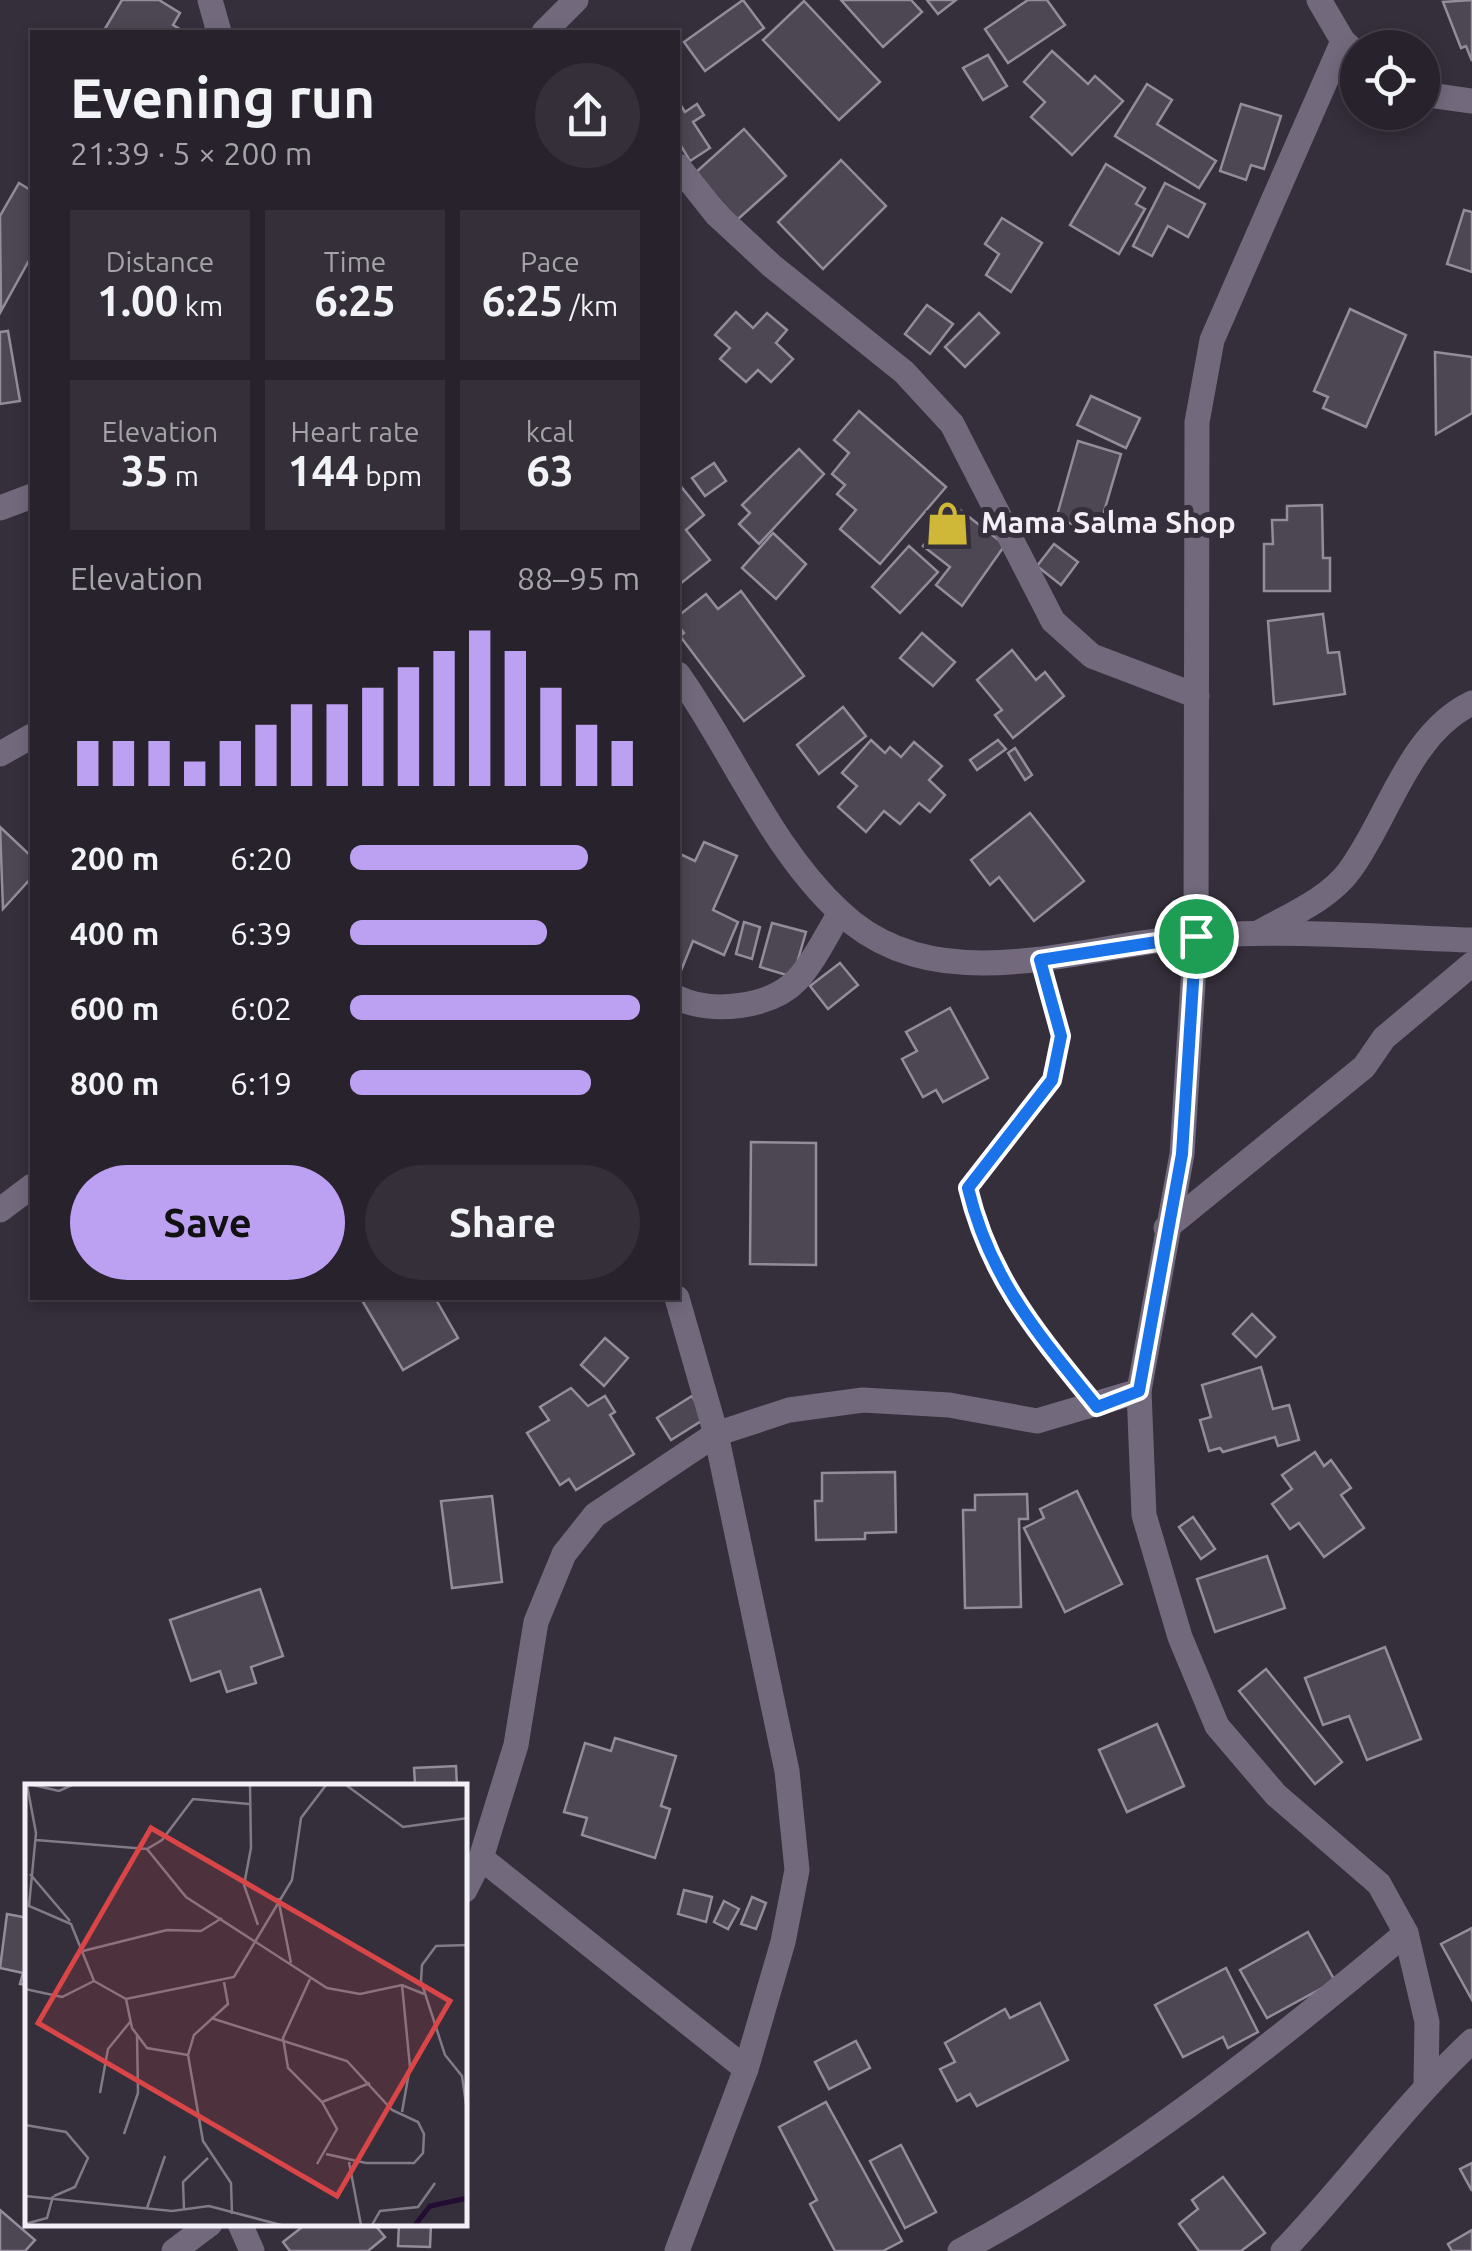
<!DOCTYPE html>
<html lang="en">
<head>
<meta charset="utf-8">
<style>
  body { margin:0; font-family:Ubuntu,sans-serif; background:#342f38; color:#f1f3f6; height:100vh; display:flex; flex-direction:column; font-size:38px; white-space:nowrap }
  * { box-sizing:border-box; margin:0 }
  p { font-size:32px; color:#a5a4a9 }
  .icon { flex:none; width:55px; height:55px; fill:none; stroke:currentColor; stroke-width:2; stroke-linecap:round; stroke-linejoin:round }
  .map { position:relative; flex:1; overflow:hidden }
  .drawer { position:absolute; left:30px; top:30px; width:650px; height:1270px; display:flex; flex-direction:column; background:#28222c; border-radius:0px; box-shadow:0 5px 15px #0003,0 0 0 2px #443f48 }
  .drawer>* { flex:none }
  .tools { position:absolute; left:1340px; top:30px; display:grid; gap:20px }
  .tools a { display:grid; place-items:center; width:100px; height:100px; border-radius:50%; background:#28222c; box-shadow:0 5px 15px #0003,0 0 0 2px #443f48; font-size:50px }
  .pin { position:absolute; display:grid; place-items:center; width:85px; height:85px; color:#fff; margin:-42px; border:5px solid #fff; border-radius:50%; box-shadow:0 2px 10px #0007 }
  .round { display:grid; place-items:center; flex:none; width:105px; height:105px; border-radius:52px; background:#342f38 }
  .overview { display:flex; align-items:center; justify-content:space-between; height:170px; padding:0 40px }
  h1 { font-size:55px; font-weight:700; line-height:75px }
  .figures { display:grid; grid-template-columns:repeat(3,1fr); gap:15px; height:170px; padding:10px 40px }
  .figures div { display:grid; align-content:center; border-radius:0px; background:#342f38; text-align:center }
  .figures b { font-size:42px; font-weight:700 }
  .figures small { font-size:28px; font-weight:400 }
  .figures p { font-size:28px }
  .chart { height:280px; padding:20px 40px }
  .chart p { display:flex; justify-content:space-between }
  .chart svg { width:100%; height:180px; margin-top:10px; stroke:#bca0f2; stroke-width:6 }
  .primary-button { display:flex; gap:20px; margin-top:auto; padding:20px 40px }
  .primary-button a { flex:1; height:115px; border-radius:60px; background:#bca0f2; color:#111; font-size:40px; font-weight:700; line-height:115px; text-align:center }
  .primary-button a+a { background:#342f38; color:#f1f3f6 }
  ul { padding:0 40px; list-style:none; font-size:32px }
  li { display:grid; grid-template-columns:160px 120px 1fr; align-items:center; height:75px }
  li i { height:25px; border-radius:12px; background:#bca0f2 }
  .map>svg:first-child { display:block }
  .building { fill:#4d4653; stroke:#948c9b; stroke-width:2.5 }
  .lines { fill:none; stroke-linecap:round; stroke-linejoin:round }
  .path { stroke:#7e7984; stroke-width:6; stroke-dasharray:5 8; stroke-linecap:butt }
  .minor { stroke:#73697d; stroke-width:25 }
  .route-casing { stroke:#fff; stroke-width:20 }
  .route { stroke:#1a73e8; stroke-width:12 }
  .labels { text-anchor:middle; stroke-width:10; stroke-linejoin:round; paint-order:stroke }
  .poi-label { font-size:30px; font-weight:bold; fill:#f3eff7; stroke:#352e3b; text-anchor:start }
  .inset-river { fill:none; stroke:#240d34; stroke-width:5 }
  .inset-road { fill:none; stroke:#817b86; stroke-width:2.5 }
  .view { fill:#da4647; fill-opacity:0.15; stroke:#da4647; stroke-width:5 }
  .inset-edge { fill:none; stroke:#f3eff7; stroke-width:5 }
</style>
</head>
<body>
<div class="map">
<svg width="1472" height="2251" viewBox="0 0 1472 2251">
  <rect width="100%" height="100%" fill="#352e3b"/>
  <g class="building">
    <polygon points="122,0 159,0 180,13 173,25 185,32 103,32"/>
    <polygon points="743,0 764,28 705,71 684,42"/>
    <polygon points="841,0 911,0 922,12 883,47"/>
    <polygon points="927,0 956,0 938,14"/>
    <polygon points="1028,0 1047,0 1065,25 1008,63 985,29"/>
    <polygon points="1472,0 1472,61 1466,46 1461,48 1443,2"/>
    <polygon points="804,1 880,82 839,120 763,40"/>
    <polygon points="1052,51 1088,84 1095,76 1123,101 1072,155 1031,117 1045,102 1024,82"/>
    <polygon points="988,55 1007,86 983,100 963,68"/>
    <polygon points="1147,84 1172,100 1157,124 1216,161 1199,188 1115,136"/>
    <polygon points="678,101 685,112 697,104 704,115 693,122 710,148 690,161 678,141"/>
    <polygon points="1241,104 1281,116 1264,169 1251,165 1246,180 1220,171"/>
    <polygon points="744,129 786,176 737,220 695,173"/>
    <polygon points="841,160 886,206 823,269 778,222"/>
    <polygon points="1106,164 1145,188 1136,204 1145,209 1119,254 1070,225"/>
    <polygon points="19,183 32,191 32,255 1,311 0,216"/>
    <polygon points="1165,183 1205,204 1188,237 1168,226 1152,256 1133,246"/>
    <polygon points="1464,210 1472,212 1472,272 1447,264"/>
    <polygon points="1002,218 1042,243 1011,292 986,275 999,254 985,244"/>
    <polygon points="927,305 953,324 930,354 905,334"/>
    <polygon points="1350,309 1406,335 1366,427 1323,408 1328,397 1314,391"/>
    <polygon points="736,312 753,328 767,313 787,330 776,343 793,359 771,382 758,370 746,382 720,359 730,348 715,335"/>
    <polygon points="979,313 999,333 965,367 945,347"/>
    <polygon points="8,331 20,401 0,404 0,332"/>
    <polygon points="1435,352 1472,357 1472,413 1436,434"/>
    <polygon points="1091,396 1140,418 1126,448 1077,425"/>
    <polygon points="859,411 946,487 880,564 840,529 856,510 837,494 845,485 832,474 849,453 834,440"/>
    <polygon points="1078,441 1121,454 1098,532 1056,519"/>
    <polygon points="799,449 824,474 759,544 739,524 750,513 742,505"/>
    <polygon points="714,463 726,481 705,496 692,478"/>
    <polygon points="679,484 704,515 686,530 710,560 680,584"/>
    <polygon points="1322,505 1323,558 1330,558 1330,591 1264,591 1264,544 1273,544 1272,520 1287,520 1287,506"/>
    <polygon points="955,506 1005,545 962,606 936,585 950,567 923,546"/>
    <polygon points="773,533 806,564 776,599 742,568"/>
    <polygon points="1054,544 1078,562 1061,585 1037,566"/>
    <polygon points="909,546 938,572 900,613 872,587"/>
    <polygon points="741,591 804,676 744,721 680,636 684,633 678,625 678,616 706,594 718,609"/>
    <polygon points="1323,614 1328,653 1339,652 1345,694 1274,704 1268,621"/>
    <polygon points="922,633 955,662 933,686 900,658"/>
    <polygon points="1012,650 1036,680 1045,672 1064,696 1013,738 995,715 1002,710 977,680"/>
    <polygon points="843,707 866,736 819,774 797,745"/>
    <polygon points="871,740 885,753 890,747 901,757 914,742 942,766 929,780 945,795 930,812 919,803 900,824 884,811 866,832 838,807 857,786 842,773"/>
    <polygon points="998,740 1006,749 977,770 970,760"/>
    <polygon points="1015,748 1032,775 1025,780 1008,753"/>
    <polygon points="1030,813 1084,881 1034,921 999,877 990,885 971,860"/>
    <polygon points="0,827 32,857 32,877 3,909"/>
    <polygon points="704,842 737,856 713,910 738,922 724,955 693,941 678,978 678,853 695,861"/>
    <polygon points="744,922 760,927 752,959 736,954"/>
    <polygon points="772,923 806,932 793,977 760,967"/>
    <polygon points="840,963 858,985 828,1009 810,986"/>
    <polygon points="950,1008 988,1078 943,1102 936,1090 923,1097 902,1059 917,1051 906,1032"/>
    <polygon points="751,1142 816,1143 816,1265 750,1264"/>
    <polygon points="371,1298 435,1298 458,1338 403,1370 363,1302"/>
    <polygon points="1252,1314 1275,1337 1256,1357 1233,1334"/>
    <polygon points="605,1338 628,1358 604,1386 581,1365"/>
    <polygon points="1261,1367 1273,1409 1289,1405 1299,1440 1278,1446 1275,1437 1223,1452 1220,1448 1209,1451 1200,1420 1211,1417 1202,1385"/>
    <polygon points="571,1388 588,1406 605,1396 615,1412 610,1415 634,1454 576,1490 569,1479 560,1485 527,1433 549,1420 540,1407"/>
    <polygon points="692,1396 706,1418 671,1440 657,1418"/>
    <polygon points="1315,1452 1324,1466 1331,1460 1351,1488 1341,1495 1364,1528 1324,1557 1299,1523 1290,1529 1272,1504 1292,1489 1282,1475"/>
    <polygon points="895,1472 896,1532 865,1533 865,1539 816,1540 815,1501 822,1501 822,1473"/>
    <polygon points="1077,1491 1122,1584 1065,1612 1024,1528 1044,1518 1040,1509"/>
    <polygon points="1027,1494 1028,1519 1019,1519 1021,1607 965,1608 963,1510 975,1510 975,1495"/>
    <polygon points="492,1496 502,1582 452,1588 441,1501"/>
    <polygon points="1193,1517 1215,1549 1201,1559 1179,1527"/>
    <polygon points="1267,1556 1285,1608 1215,1632 1197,1579"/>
    <polygon points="260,1589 283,1656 251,1667 256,1683 227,1692 220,1671 191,1681 170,1620"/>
    <polygon points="1385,1647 1421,1739 1367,1760 1349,1716 1323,1725 1305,1678"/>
    <polygon points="1266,1669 1342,1762 1315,1784 1239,1691"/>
    <polygon points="1157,1724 1184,1786 1127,1812 1099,1750"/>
    <polygon points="615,1738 676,1756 661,1806 670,1809 655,1858 582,1835 587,1818 564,1812 585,1743 611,1751"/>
    <polygon points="456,1766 457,1786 376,1786 415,1783 414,1768"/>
    <polygon points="684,1890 712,1897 706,1922 678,1914"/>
    <polygon points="752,1897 766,1903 756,1929 741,1924"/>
    <polygon points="724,1901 739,1909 728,1929 714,1922"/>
    <polygon points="7,1914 28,1918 28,1985 20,1984 23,1973 0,1968"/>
    <polygon points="1472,1928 1472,2000 1441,1944"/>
    <polygon points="1308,1932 1335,1981 1267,2018 1240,1970"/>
    <polygon points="1226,1968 1258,2032 1228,2048 1223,2037 1183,2057 1155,2005"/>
    <polygon points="1040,2003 1068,2060 977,2106 970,2094 957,2101 940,2069 955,2062 945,2043 1005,2009 1010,2018"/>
    <polygon points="856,2041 870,2068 829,2089 815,2062"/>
    <polygon points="826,2102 902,2241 883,2251 835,2251 810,2204 817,2200 779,2127"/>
    <polygon points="901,2145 936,2212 905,2228 870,2161"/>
    <polygon points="1472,2163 1472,2191 1460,2169"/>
    <polygon points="1223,2177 1265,2233 1241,2251 1199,2251 1179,2224 1198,2209 1192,2200"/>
    <polygon points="0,2210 35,2240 25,2251 0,2251"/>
    <polygon points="306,2224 374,2224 385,2237 368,2251 290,2251 283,2242"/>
    <polygon points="399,2224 431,2224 430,2247 398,2246"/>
    <polygon points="1472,2230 1472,2251 1452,2251 1448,2244"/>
  </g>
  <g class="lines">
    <path class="path" d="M1047,986l14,50 -9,44 -84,108c19,80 57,129 108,192"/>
    <g class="minor">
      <polyline points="210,0 219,32"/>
      <polyline points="1319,0 1343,41 1358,55"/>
      <polyline points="544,32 576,0"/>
      <polyline points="1343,41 1212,340 1197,422 1196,936 1182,1154 1139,1391 1144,1515 1180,1637 1217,1726 1276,1795 1379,1884 1406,1933 1427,2022 1426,2084"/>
      <polyline points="1422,94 1472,101"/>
      <polyline points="678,166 716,214 772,266 904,372 952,424 1053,621 1092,656 1197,696"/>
      <polyline points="0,508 32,496"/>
      <path d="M678,674c54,76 92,173 162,238 97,93 243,32 358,24 91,-7 183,1 274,4"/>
      <polyline points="0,754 32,736"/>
      <path d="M1260,932c30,-17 69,-33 90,-62 39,-53 58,-136 122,-167"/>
      <path d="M678,998c33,16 92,10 119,-18 17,-18 30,-46 43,-67"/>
      <polyline points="0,1210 32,1186"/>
      <polyline points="1166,1228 1364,1067 1384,1038 1472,964"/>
      <polyline points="677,1298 716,1434 787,1771 797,1870 783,1942 746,2069 677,2251"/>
      <polyline points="481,1858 746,2069"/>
      <polyline points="465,1890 481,1858 516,1745 536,1622 564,1554 595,1515 716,1434 789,1410 863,1400 949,1405 1037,1421 1139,1391"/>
      <polyline points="240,2224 252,2251"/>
      <polyline points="174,2251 210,2224"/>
      <path d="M960,2251c160,-85 308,-202 446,-318"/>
      <path d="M1283,2251c65,-68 120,-145 189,-210"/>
    </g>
  </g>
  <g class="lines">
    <defs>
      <path id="route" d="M1196,936l-14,218 -43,237 -42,16c-58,-72 -107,-127 -129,-219l84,-108 9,-44 -21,-76z"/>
    </defs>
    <use href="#route" class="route-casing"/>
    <use href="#route" class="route"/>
  </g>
  <defs>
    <symbol id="shop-bare" viewBox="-9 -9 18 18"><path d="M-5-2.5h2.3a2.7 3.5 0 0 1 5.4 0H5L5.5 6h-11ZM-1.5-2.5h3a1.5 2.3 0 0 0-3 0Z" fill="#cfb837" stroke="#352e3b" stroke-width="2.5" paint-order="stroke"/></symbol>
  </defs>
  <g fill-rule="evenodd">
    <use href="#shop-bare" x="916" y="492" width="63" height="63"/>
  </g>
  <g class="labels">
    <g class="poi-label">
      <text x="981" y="533">Mama Salma Shop</text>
    </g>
  </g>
  <g transform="translate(25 1784)">
    <rect width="442" height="442" fill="#352e3b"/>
    <path class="inset-river" d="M390,441l15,-19 38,-8"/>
    <path class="inset-road" d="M2,1l9,48 -7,73 42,18 23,57 32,18 108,-22 58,-97 9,-62 25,-33M8,1l26,6 13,-6M225,1l1,63 -7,37 14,40M321,1l57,42 65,-9M11,56l111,9 15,-9 31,-41 56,5M122,65l39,48 141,91 33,6 42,-9 22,9M5,90l40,47M253,114l13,65M443,161l-32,1 -14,19 -1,16 24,74 17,21 6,42M58,167l84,-21 34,1 21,-13M285,195l-27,59 5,30 34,34 15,27 -20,35M199,198l4,22 -34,31 -6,20 15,86 28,42 1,31M377,201l8,82 -8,45M0,205l37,8 32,-16M101,215l6,29 15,20 41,7M186,234l136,43 45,49 26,12 6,12 -1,19 -9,10h-48l-40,-9M75,309l8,-44 22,-27M297,318l48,-19M0,341l41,7 22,26 -13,29 -21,9M99,350l14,-41 -1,-59M324,378l12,63M0,412l147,15 37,-5 72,19M122,424l18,-52M159,426l-1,-28 25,-24M0,440l22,-6 6,-22M347,441l8,-14 38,-4 17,-24"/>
    <path class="view" d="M126,44l299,173 -113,195 -299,-173z"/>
    <rect width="442" height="442" class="inset-edge"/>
  </g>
</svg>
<div class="tools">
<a><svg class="icon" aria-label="locate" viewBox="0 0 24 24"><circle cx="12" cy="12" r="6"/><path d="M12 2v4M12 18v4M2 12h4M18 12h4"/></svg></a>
</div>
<div class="pin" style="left:1196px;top:936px;background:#1e9e55"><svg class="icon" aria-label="arrive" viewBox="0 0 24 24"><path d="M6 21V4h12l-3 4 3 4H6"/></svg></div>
<section class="drawer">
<div class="overview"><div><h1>Evening run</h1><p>21:39 · 5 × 200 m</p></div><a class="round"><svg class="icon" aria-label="share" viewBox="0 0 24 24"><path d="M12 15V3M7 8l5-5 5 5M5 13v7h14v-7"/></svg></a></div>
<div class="figures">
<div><p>Distance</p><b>1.00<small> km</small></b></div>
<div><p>Time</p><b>6:25</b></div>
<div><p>Pace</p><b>6:25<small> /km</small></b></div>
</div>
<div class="figures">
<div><p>Elevation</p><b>35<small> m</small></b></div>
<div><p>Heart rate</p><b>144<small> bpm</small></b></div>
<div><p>kcal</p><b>63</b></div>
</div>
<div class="chart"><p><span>Elevation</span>88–95 m</p>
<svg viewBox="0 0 160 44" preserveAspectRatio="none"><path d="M5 44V33M15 44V33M25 44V33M35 44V38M45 44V33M55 44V29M65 44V24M75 44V24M85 44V20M95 44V15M105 44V11M115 44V6M125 44V11M135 44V20M145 44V29M155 44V33"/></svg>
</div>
<ul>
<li><b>200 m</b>6:20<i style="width:82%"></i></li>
<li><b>400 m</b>6:39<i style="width:68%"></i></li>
<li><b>600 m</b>6:02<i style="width:100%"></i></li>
<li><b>800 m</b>6:19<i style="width:83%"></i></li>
</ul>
<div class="primary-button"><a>Save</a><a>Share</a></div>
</section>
</div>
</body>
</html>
